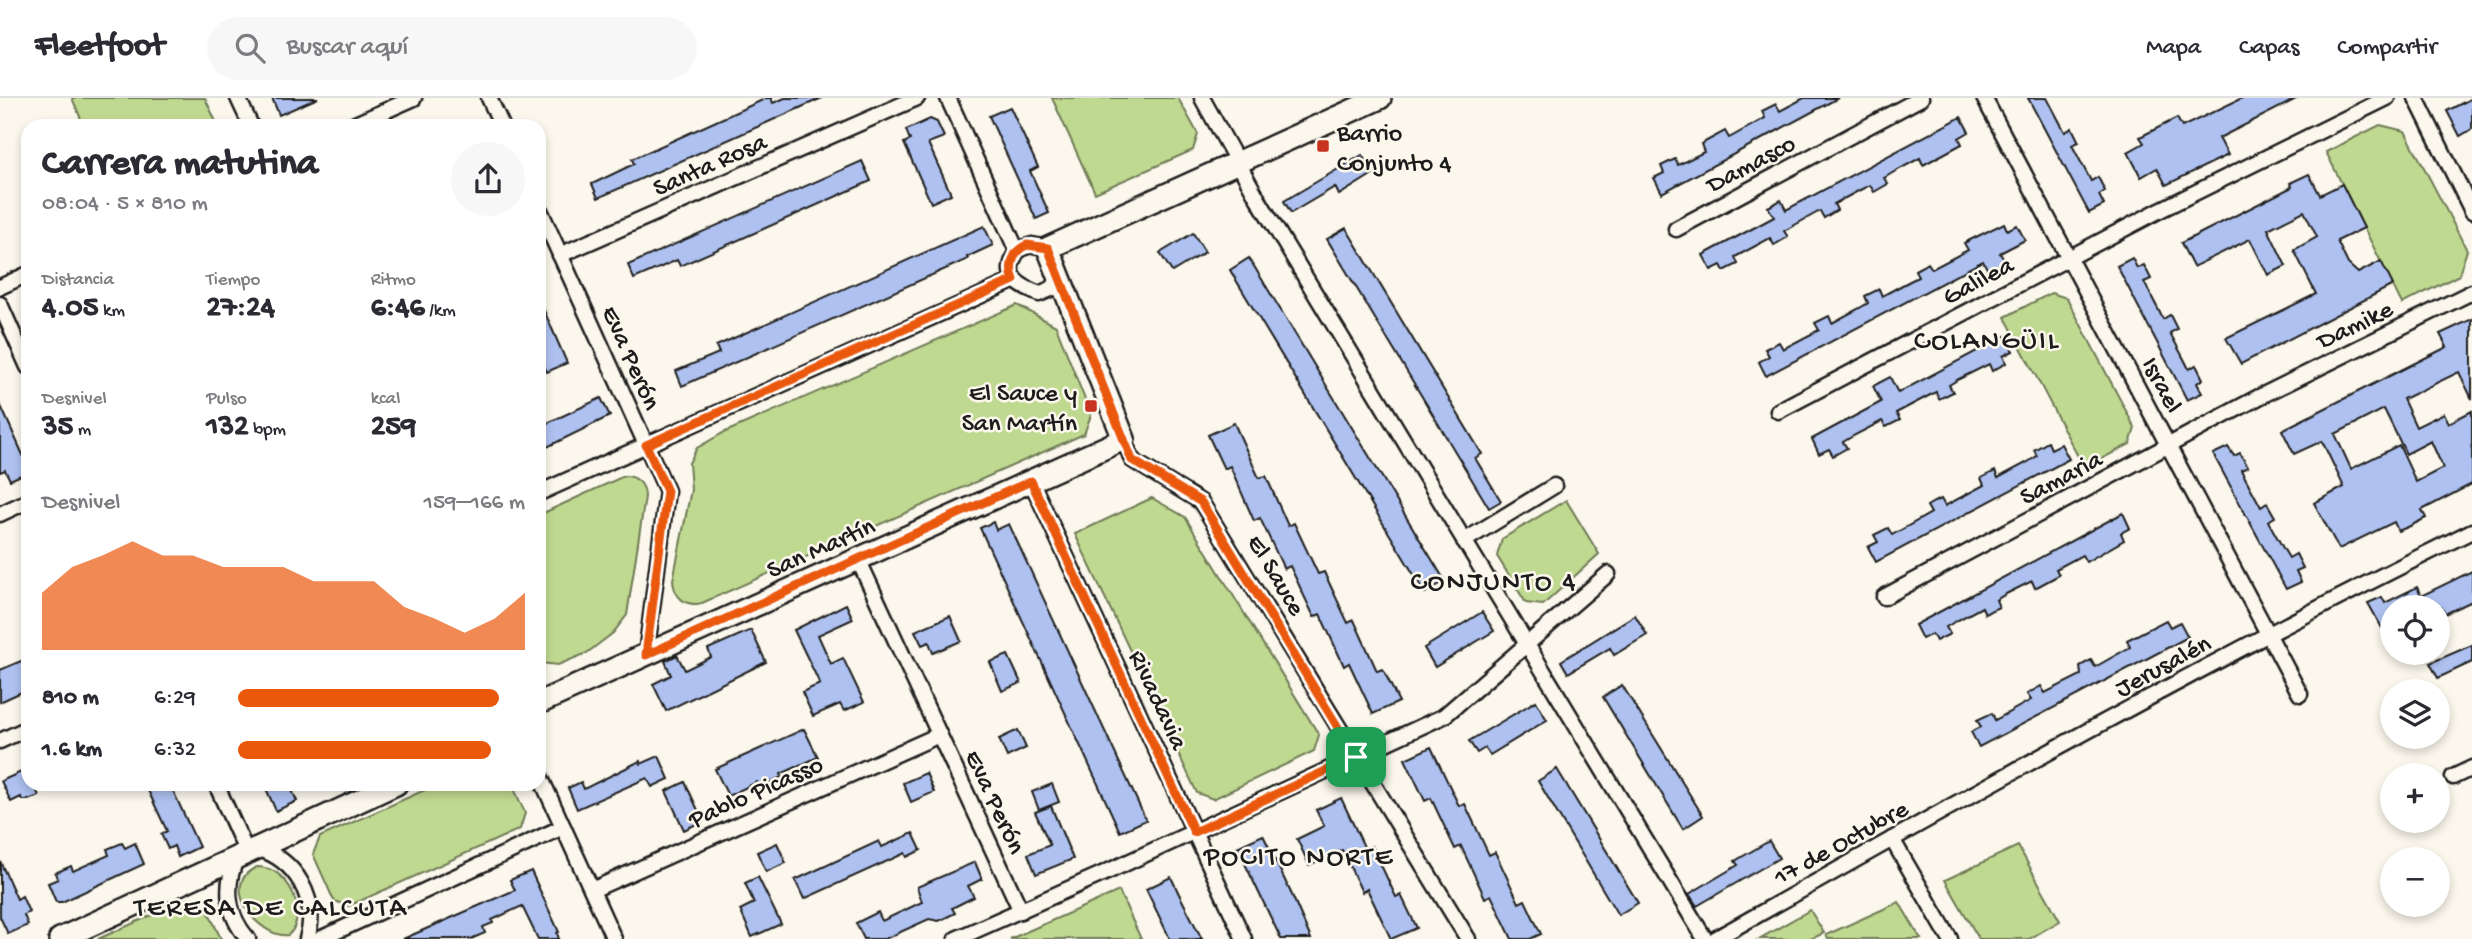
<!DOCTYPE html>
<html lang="es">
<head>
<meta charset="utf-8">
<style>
  body { margin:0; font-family:"Gochi Hand",sans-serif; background:#f7f7f7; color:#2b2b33; height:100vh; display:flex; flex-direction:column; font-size:26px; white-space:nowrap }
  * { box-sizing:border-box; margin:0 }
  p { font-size:23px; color:#7c7c81 }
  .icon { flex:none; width:38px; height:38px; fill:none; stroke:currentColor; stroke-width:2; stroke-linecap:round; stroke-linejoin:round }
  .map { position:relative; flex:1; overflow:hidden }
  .side { position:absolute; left:21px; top:21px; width:525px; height:672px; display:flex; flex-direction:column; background:#fff; border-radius:21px; box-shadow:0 4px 10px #0003 }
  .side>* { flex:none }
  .tools { position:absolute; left:2380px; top:497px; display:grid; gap:14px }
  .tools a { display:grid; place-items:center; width:70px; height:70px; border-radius:50%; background:#fff; box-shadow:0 4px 10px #0003; font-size:35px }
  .pin { position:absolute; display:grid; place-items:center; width:60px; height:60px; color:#fff; margin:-30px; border-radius:14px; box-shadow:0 4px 10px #0006 }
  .round { display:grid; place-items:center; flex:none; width:74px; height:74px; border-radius:37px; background:#f7f7f7 }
  .head { display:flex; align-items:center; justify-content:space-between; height:119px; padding:0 21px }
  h1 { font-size:38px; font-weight:800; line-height:52px }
  .metrics { display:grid; grid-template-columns:repeat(3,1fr); gap:10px; height:119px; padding:7px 21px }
  .metrics div { display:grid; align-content:center }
  .metrics b { font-size:30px; font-weight:800 }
  .metrics small { font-size:19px; font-weight:400 }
  .metrics p { font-size:19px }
  .chart { height:196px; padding:14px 21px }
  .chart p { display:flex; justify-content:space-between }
  .chart svg { width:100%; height:126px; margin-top:7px; fill:#ea580c; opacity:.7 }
  ul { padding:0 21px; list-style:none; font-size:23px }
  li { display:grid; grid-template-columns:112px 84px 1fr; align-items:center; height:52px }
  li i { height:18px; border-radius:9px; background:#ea580c }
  header { display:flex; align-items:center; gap:42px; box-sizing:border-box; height:98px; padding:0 35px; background:#fff; border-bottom:2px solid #e1e1e2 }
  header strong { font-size:33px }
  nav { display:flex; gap:38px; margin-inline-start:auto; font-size:24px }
  .search { width:490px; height:63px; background:#f7f7f7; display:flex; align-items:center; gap:18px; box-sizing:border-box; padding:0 24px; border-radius:38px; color:#7c7c81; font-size:26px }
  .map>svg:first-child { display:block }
  .green { fill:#c0d990; stroke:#6e7a56; stroke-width:2 }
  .building { fill:#aec1f0; stroke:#1c1c1c; stroke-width:2; fill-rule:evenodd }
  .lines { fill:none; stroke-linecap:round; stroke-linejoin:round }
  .street-casing { stroke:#1c1c1c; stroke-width:19 }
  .secondary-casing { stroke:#1c1c1c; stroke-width:26 }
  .street { stroke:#fbf7ec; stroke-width:14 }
  .secondary { stroke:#fbf7ec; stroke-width:21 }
  .route-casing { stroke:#fff; stroke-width:14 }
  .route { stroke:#ea580c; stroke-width:9 }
  .poi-dot { fill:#c8321e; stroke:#fbf7ec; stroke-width:2.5 }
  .labels { text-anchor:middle; stroke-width:5; stroke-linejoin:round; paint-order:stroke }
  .poi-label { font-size:26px; fill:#1c1c1c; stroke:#fbf7ec; text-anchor:start }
  .street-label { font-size:26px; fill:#1c1c1c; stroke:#fbf7ec }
  .neighbourhood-label { font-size:28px; letter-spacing:2px; fill:#1c1c1c; stroke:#fbf7ec }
</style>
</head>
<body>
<header>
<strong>Fleetfoot</strong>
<div class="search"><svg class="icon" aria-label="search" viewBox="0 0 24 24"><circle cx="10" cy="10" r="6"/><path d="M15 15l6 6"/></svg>Buscar aquí</div>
<nav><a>Mapa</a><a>Capas</a><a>Compartir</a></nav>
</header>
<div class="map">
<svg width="2472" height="841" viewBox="0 0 2472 841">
  <rect width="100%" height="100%" fill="#fbf7ec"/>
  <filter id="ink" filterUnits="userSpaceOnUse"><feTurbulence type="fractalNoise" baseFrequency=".0143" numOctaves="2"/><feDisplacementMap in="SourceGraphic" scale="14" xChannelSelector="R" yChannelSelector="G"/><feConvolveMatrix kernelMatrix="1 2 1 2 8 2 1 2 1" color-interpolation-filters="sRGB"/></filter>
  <g filter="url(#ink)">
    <g class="green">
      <polygon points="72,0 205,0 218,28 84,28"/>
      <polygon points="1052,0 1178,0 1198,36 1193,52 1095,95"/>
      <polygon points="2380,27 2405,33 2467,152 2459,177 2402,206 2326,54"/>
      <polygon points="2051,195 2067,200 2135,330 2130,346 2084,370 2005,219"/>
      <path d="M1017,207l39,21 35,89 -7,19 -382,169c-17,4 -28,-6 -29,-23l18,-90 -2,-27 8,-15 26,-15z"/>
      <path d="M624,378c13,0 21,8 21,21l-18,118 -14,18 -26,20 -29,12 -18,-2 -1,-148z"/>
      <polygon points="1152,400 1185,419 1319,637 1314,653 1213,701 1197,695 1075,436"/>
      <polygon points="1566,402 1599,456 1543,507 1526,505 1497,458 1502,441"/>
      <polygon points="438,686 512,686 525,715 520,731 349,808 334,803 313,756 320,739"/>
      <polygon points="2018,748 2060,823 2029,841 1979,841 1945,782"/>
      <path d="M257,769c23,0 39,22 40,44 0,9 -2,19 -9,24 -29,4 -71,-51 -31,-68z"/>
      <polygon points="1119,793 1141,841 1010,841"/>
      <polygon points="188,801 206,808 221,841 98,841"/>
      <polygon points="1899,804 1921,841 1828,841 1826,837"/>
      <polygon points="1810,812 1824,835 1811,841 1759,841"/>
    </g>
    <g class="building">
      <polygon points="272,0 318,0 279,17"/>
      <polygon points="767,0 771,0 773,5 785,0 822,0 598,100 592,86 634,66 632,61"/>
      <polygon points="1804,0 1838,0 1662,95 1654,80 1664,75 1661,68 1675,61 1678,67 1704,54 1701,46 1725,33 1729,40 1765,20 1762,13 1776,6 1780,13"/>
      <polygon points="2028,0 2047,0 2065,34 2072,30 2079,44 2072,47 2084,70 2091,83 2098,79 2105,93 2099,97 2104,107 2089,115"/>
      <polygon points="2242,0 2298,0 2219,40 2228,57 2166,87 2157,70 2141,79 2128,54 2144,45 2140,39 2177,20 2182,29"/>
      <polygon points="2472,0 2472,31 2460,38 2447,13"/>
      <polygon points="1010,9 1038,69 1030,73 1049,115 1036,121 989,18"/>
      <polygon points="1961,19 1969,34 1959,40 1962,46 1923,67 1920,60 1894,74 1884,80 1888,86 1874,94 1870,87 1860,92 1834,106 1837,112 1824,120 1820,113 1784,133 1788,139 1774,147 1770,140 1735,159 1738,166 1724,173 1721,167 1711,172 1703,157 1774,119 1768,109 1781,102 1786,112"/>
      <polygon points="930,21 937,24 944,39 928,45 951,96 931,105 904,45 910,42 906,32"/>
      <polygon points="1362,57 1373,76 1339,97 1335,89 1291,115 1284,103"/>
      <polygon points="862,63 871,83 680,168 677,162 634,181 628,167"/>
      <polygon points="2309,76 2320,97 2342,86 2364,130 2337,143 2348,166 2358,175 2381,163 2393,187 2241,266 2226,240 2316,196 2294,152 2317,139 2304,113 2268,131 2286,168 2268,177 2250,141 2193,169 2181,145 2292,89 2290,85"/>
      <polygon points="2004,125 2007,132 2017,127 2025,142 2000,155 2008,169 1991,178 1983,163 1766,278 1759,264 1769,258 1765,251 1779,244 1783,251 1819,232 1815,225 1829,218 1832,225 1858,211 1868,205 1865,198 1879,191 1882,198 1908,184 1918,179 1915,172 1928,165 1932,171 1968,152 1964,145"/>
      <polygon points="984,128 993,147 967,159 968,161 682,288 676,273 719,255 716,248"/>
      <polygon points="1346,130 1482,356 1475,360 1501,403 1489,410 1327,141"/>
      <polygon points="1193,135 1205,154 1172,174 1160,155"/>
      <polygon points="1249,160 1445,483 1425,495 1230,172"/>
      <polygon points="2132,160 2137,170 2144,167 2151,181 2144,184 2158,211 2163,221 2170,217 2177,231 2170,235 2184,261 2189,271 2196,267 2203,281 2197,285 2202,295 2187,302 2117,168"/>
      <polygon points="539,201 567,265 547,274 539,257"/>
      <path d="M2472,221v80l-13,-27 -56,27 13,28 28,-14 5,10 23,-12v73l-50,26 4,8 -18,9 -10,4 -4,-9 -55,27 -25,-46 30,-16 -22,-46 -28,13 -12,-24 165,-83 -7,-13zM2384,311l22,45 25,-13 12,27 -27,14 -17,-37 -48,24 -16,-35z"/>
      <polygon points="2005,238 2013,253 2003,258 2006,265 1992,273 1989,266 1959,281 1949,287 1953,294 1939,301 1936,294 1896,315 1900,322 1886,329 1882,323 1853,338 1843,344 1847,350 1833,358 1829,351 1819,356 1812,341 1881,304 1873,288 1890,279 1898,295"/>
      <polygon points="601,300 610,318 539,353 539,329"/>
      <polygon points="0,306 28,368 28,374 10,382 5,372 0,374"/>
      <polygon points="1234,325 1259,380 1266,378 1288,428 1294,425 1318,476 1324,474 1348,525 1354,522 1377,573 1383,571 1399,604 1373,616 1349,565 1344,568 1320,516 1314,519 1290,468 1284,471 1260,420 1254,423 1230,368 1224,371 1208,337"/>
      <polygon points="2048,344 2051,351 2061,346 2069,361 1876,464 1868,449 1878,444 1874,437 1888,430 1892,437 1931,415 1927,408 1934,404 1941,401 1945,408 1984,387 1981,380 1995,373 1998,380 2028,364 2037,358 2034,352"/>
      <polygon points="2228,349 2234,358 2240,355 2248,369 2241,372 2261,409 2267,405 2275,419 2268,423 2283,450 2289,460 2296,456 2303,470 2296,473 2301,484 2286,491 2213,356"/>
      <polygon points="2123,415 2130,430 2121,435 2124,442 2086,464 2082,457 2056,471 2059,477 2035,490 2032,483 2006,496 1996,502 1999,509 1992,512 1985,516 1982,509 1956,523 1946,529 1950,536 1936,543 1932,536 1922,541 1915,527"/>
      <polygon points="993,424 996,432 1009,426 1146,722 1120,734 980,430"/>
      <polygon points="2472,473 2472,503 2445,516 2441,509 2392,509 2392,548 2368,505 2382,499 2385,505 2417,489 2421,498"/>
      <polygon points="846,506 853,521 818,537 831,566 843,560 864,604 844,613 840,606 813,618 802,594 820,586 794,532"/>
      <polygon points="1482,514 1494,533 1435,569 1424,550"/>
      <polygon points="1635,517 1647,537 1614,557 1610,550 1568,575 1561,563"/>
      <polygon points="950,518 961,543 933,555 929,544 922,547 915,533"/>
      <polygon points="2166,522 2170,529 2180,524 2188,539 1979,649 1971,634 1981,629 1977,622 1992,615 1995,622 2031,602 2027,596 2041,588 2045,595 2081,577 2080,568 2091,562 2095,569 2130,549 2127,542"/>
      <polygon points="751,532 766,564 666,613 653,586 671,577 665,563 677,557 685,572 711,559 708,551"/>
      <polygon points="2472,547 2472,564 2438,580 2430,565"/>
      <polygon points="1008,557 1021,585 1002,593 990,564"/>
      <polygon points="28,560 28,591 0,604 0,572"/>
      <polygon points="1622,587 1703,718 1683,731 1603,599"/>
      <polygon points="1536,603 1547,622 1490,657 1485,650 1477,655 1469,643"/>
      <polygon points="804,631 818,659 781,676 782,679 760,689 757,684 728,698 715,671"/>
      <polygon points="1018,632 1026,650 1007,659 999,641"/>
      <polygon points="1431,649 1459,708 1465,706 1489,757 1495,754 1519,805 1525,802 1541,836 1530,841 1512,841 1491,797 1485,800 1461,748 1455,751 1431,700 1425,703 1405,661"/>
      <polygon points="659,658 669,681 652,689 647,680 577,711 568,690 581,684 584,691 640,663 641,666"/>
      <polygon points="28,671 28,686 34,686 39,698 28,702 22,702 21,699 11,704 1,683"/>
      <polygon points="1557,671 1638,805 1618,817 1538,683"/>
      <polygon points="926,675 934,694 911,704 903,685"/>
      <polygon points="685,684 703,723 684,732 666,693"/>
      <polygon points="145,686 170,686 199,749 178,759 174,748 168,751 161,736 167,733"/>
      <polygon points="264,686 289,686 297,703 276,713"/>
      <polygon points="1052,686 1059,704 1039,712 1032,694"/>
      <polygon points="1341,700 1365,751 1372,748 1396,799 1401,797 1417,830 1391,841 1367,791 1362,794 1342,752 1309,767 1297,741 1324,728 1316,712"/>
      <polygon points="1051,708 1073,761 1036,776 1028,756 1050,747 1035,714"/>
      <polygon points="913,735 921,752 907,759 905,755 804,801 795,782 879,743 882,749"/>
      <polygon points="1263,737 1292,797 1311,841 1281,841 1237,749"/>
      <polygon points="1769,743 1779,760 1697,808 1689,796 1738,767 1735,763"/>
      <polygon points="122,745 125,750 135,745 144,766 62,804 56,804 48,785 58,781 55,775 71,768 73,773 109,757 107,751"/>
      <polygon points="777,745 786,765 766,774 757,754"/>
      <polygon points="0,763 17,801 22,798 29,814 24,817 28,827 8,836 0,819"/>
      <polygon points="975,764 982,781 968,788 974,799 952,810 955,815 939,823 929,821 885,841 864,841 856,825 878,814 882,823 922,804 917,789"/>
      <polygon points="531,773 559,834 557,835 559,841 538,841 522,808 492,822 493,825 483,829 485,835 471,841 403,841 515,792 510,782"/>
      <polygon points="758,779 781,826 752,839 740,812 754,805 745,785"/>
      <polygon points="1171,779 1179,796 1202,841 1170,841 1146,791"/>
    </g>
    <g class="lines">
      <defs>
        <g id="street">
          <polyline points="238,0 251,28"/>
          <polyline points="489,0 502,28"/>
          <polyline points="948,0 1017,153"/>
          <polyline points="1202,0 1258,101 1705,841"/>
          <polyline points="1984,0 2300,596"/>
          <polyline points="2416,0 2472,113"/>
          <polyline points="351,28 414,0"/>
          <polyline points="539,110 667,393 646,557"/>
          <polyline points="1676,131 1921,0"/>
          <path d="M1048,150l-16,-3 -13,4c-18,26 -4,35 20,45l14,-6 6,-11"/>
          <polyline points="560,157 917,0"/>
          <polyline points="0,189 28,176"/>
          <polyline points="0,206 28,269"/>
          <polyline points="1778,313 2160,112 2387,0"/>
          <polyline points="1124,341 1132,362 1201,404 1468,841"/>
          <polyline points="1031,383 1244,841"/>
          <polyline points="539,395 1015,182"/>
          <polyline points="0,416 28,403"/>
          <polyline points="1464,443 1554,388"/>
          <polyline points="858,461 1021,813"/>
          <polyline points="1884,499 2259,299 2472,194"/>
          <polyline points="0,643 28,630"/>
          <polyline points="539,676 614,841"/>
          <polyline points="2453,679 2472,670"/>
          <polyline points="216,686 247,755"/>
          <polyline points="1892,741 1950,841"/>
          <path d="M256,750c40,11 63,51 51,91"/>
          <path d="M237,759c-13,29 -10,58 11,82"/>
          <polyline points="592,792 939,637"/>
          <polyline points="320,841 563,729"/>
          <polyline points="956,841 1109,773 1444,618 1608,476"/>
          <path d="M1715,841c249,-141 500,-282 757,-408"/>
        </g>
        <g id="secondary">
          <polyline points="539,605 1124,341 1048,150 1380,0"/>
          <polyline points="60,841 396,686"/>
        </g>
      </defs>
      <use href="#street" class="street-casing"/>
      <use href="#secondary" class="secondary-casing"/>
      <use href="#street" class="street"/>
      <use href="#secondary" class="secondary"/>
    </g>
  </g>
  <g class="lines" filter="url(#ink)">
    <defs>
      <path id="route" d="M1027,147l21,3 84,212 69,42 155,255 -162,75 -163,-351 -385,174 21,-164 -21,-46 368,-165c-6,-13 -1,-30 13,-35z"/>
    </defs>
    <use href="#route" class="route-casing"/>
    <use href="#route" class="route"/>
  </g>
  <g class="poi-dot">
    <rect x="1316" y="41" width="14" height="14" rx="3.5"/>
    <rect x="1084" y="301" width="14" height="14" rx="3.5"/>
  </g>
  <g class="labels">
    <g class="poi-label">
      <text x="1337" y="42">Barrio<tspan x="1337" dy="30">Conjunto 4</tspan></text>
      <text x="1077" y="302" text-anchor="end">El Sauce y<tspan x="1077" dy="30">San Martín</tspan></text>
    </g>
    <g class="street-label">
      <text transform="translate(1750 64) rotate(-28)" y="9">Damasco</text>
      <text transform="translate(709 65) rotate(-24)" y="9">Santa Rosa</text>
      <text transform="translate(1977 181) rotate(-28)" y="9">Galilea</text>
      <text transform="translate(2354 225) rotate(-26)" y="9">Damike</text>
      <text transform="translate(633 259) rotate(66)" y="9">Eva Perón</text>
      <text transform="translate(2164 286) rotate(62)" y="9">Israel</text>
      <text transform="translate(2060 378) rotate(-28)" y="9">Samaria</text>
      <text transform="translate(820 448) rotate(-24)" y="9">San Martín</text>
      <text transform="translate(1278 476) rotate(59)" y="9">El Sauce</text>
      <text transform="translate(2162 566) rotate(-28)" y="9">Jerusalén</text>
      <text transform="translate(1160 601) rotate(65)" y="9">Rivadavia</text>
      <text transform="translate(755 692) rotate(-24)" y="9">Pablo Picasso</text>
      <text transform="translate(997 703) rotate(65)" y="9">Eva Perón</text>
      <text transform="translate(1840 743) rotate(-29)" y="9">17 de Octubre</text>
    </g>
    <g class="neighbourhood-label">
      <text x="1987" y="250">COLANGÜIL</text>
      <text x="1494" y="491">CONJUNTO 4</text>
      <text x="1299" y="766">POCITO NORTE</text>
      <text x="271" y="817">TERESA DE CALCUTA</text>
    </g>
  </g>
</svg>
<div class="tools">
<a><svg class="icon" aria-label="locate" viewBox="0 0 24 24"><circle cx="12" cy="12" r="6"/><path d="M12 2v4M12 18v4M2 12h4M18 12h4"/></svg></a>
<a><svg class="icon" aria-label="layers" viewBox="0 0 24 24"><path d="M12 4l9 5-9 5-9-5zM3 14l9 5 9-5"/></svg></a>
<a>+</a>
<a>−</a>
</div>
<div class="pin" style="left:1356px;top:659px;background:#1e9e55"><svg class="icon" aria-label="arrive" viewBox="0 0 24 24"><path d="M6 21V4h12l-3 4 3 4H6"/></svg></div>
<section class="side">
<div class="head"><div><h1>Carrera matutina</h1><p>08:04 · 5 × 810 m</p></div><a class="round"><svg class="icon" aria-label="share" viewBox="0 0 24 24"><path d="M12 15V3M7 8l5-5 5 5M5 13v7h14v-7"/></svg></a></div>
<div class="metrics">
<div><p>Distancia</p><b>4.05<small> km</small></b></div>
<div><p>Tiempo</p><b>27:24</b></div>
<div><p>Ritmo</p><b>6:46<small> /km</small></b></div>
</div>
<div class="metrics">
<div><p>Desnivel</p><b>35<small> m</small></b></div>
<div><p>Pulso</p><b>132<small> bpm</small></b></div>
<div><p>kcal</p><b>259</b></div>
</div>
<div class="chart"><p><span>Desnivel</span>159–166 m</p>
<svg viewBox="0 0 160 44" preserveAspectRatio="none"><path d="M0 44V24L10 15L20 11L30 6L40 11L50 11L60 15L70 15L80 15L90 20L100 20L110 20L120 29L130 33L140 38L150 33L160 24V44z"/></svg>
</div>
<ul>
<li><b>810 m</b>6:29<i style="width:91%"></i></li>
<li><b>1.6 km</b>6:32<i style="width:88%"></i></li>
</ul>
</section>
</div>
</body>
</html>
